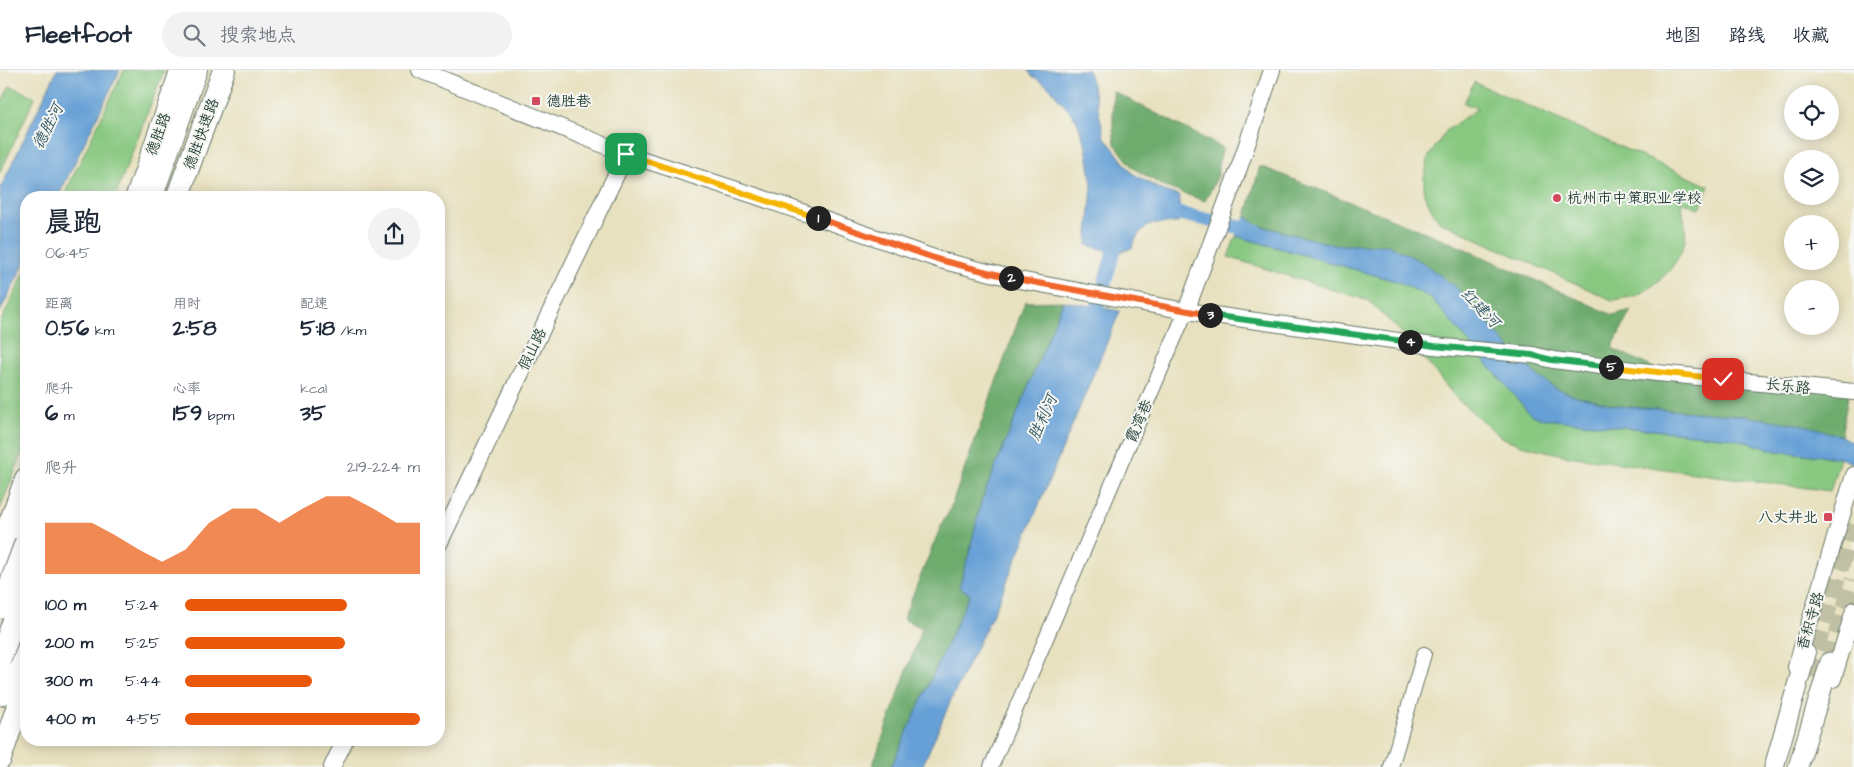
<!DOCTYPE html>
<html lang="zh">
<head>
<meta charset="utf-8">
<style>
  body { margin:0; font-family:"Architects Daughter","LXGW WenKai TC",sans-serif; background:#f2f2f3; color:#1f2937; height:100vh; display:flex; flex-direction:column; font-size:19px; white-space:nowrap }
  * { box-sizing:border-box; margin:0 }
  p { font-size:16px; color:#747a83 }
  .icon { flex:none; width:28px; height:28px; fill:none; stroke:currentColor; stroke-width:2; stroke-linecap:round; stroke-linejoin:round }
  .map { position:relative; flex:1; overflow:hidden }
  .sheet { position:absolute; left:20px; top:121px; width:425px; height:555px; display:flex; flex-direction:column; background:#fff; border-radius:20px; box-shadow:0 2px 12px #0003 }
  .sheet>* { flex:none }
  .fabs { position:absolute; left:1784px; top:15px; display:grid; gap:10px }
  .fabs a { display:grid; place-items:center; width:55px; height:55px; border-radius:50%; background:#fff; box-shadow:0 2px 12px #0003; font-size:25px }
  .pin { position:absolute; display:grid; place-items:center; width:42px; height:42px; color:#fff; margin:-21px; border-radius:10px; box-shadow:0 2px 8px #0006 }
  .km { position:absolute; width:25px; height:25px; margin:-12px; border-radius:50%; background:#222; color:#fff; font-size:14px; line-height:25px; text-align:center }
  .round { display:grid; place-items:center; flex:none; width:52px; height:52px; border-radius:26px; background:#f2f2f3 }
  .overview { display:flex; align-items:center; justify-content:space-between; height:85px; padding:0 25px }
  h1 { font-size:28px; font-weight:700; line-height:38px }
  .stats { display:grid; grid-template-columns:repeat(3,1fr); gap:8px; height:85px; padding:5px 25px }
  .stats div { display:grid; align-content:center }
  .stats b { font-size:21px; font-weight:700 }
  .stats small { font-size:14px; font-weight:400 }
  .stats p { font-size:14px }
  .chart { height:140px; padding:10px 25px }
  .chart p { display:flex; justify-content:space-between }
  .chart svg { width:100%; height:90px; margin-top:5px; fill:#ea580c; opacity:.7 }
  ul { padding:0 25px; list-style:none; font-size:16px }
  li { display:grid; grid-template-columns:80px 60px 1fr; align-items:center; height:38px }
  li i { height:12px; border-radius:6px; background:#ea580c }
  header { display:flex; align-items:center; gap:30px; box-sizing:border-box; height:70px; padding:0 25px; background:#fff; border-bottom:1px solid #e0e1e3 }
  header strong { font-size:24px }
  nav { display:flex; gap:28px; margin-inline-start:auto; font-size:18px }
  .search { width:350px; height:45px; background:#f2f2f3; display:flex; align-items:center; gap:12px; box-sizing:border-box; padding:0 18px; border-radius:28px; color:#747a83; font-size:19px }
  .map>svg:first-child { display:block }
  .green { fill:#88c880; stroke:#54825a }
  .forest { fill:#6eac6e; stroke:#467451 }
  .water { fill:#66a0d6; stroke:#426e85 }
  .lines { fill:none; stroke-linecap:round; stroke-linejoin:round }
  .canal { stroke:#66a0d6; stroke-width:14 }
  .secondary-tunnel { stroke:#c0c0a4; stroke-width:19; stroke-dasharray:19 9; stroke-linecap:butt }
  .minor-casing { stroke:#657665; stroke-width:16 }
  .tertiary-casing { stroke:#657665; stroke-width:18 }
  .secondary-casing { stroke:#657665; stroke-width:21 }
  .primary-casing { stroke:#657665; stroke-width:23 }
  .trunk-casing { stroke:#657665; stroke-width:24 }
  .minor { stroke:#fff; stroke-width:14 }
  .tertiary { stroke:#fff; stroke-width:16 }
  .secondary { stroke:#fff; stroke-width:19 }
  .primary { stroke:#fff; stroke-width:21 }
  .trunk { stroke:#fff; stroke-width:22 }
  .trunk-bridge-casing { stroke:#657665; stroke-width:24; stroke-linecap:butt }
  .trunk-bridge { stroke:#fff; stroke-width:22 }
  .split-1-casing { stroke:#fff; stroke-width:10 }
  .split-2-casing { stroke:#fff; stroke-width:10 }
  .split-3-casing { stroke:#fff; stroke-width:10 }
  .split-4-casing { stroke:#fff; stroke-width:10 }
  .split-5-casing { stroke:#fff; stroke-width:10 }
  .split-6-casing { stroke:#fff; stroke-width:10 }
  .split-1 { stroke:#f5b400; stroke-width:6 }
  .split-2 { stroke:#f0652b; stroke-width:6 }
  .split-3 { stroke:#f0652b; stroke-width:6 }
  .split-4 { stroke:#22a559; stroke-width:6 }
  .split-5 { stroke:#22a559; stroke-width:6 }
  .split-6 { stroke:#f5b400; stroke-width:6 }
  .poi-dot { fill:#d1495b; stroke:#f6f6f2; stroke-width:2 }
  .labels { text-anchor:middle; stroke-width:4; stroke-linejoin:round; paint-order:stroke }
  .poi-label { font-size:15px; fill:#1f3d34; stroke:#f6f6f2; text-anchor:start }
  .street-label { font-size:15px; fill:#1f3d34; stroke:#f6f6f2 }
  .water-label { font-size:16px; font-style:italic; fill:#345b65; stroke:#f6f6f2 }
</style>
</head>
<body>
<header>
<strong>Fleetfoot</strong>
<div class="search"><svg class="icon" aria-label="search" viewBox="0 0 24 24"><circle cx="10" cy="10" r="6"/><path d="M15 15l6 6"/></svg>搜索地点</div>
<nav><a>地图</a><a>路线</a><a>收藏</a></nav>
</header>
<div class="map">
<svg width="1854" height="697" viewBox="0 0 1854 697">
  <rect width="100%" height="100%" fill="#f6f6f2"/>
  <filter id="ink" filterUnits="userSpaceOnUse"><feTurbulence type="fractalNoise" baseFrequency=".02" numOctaves="2"/><feDisplacementMap in="SourceGraphic" scale="10" xChannelSelector="R" yChannelSelector="G"/><feConvolveMatrix kernelMatrix="1 2 1 2 8 2 1 2 1" color-interpolation-filters="sRGB"/></filter>
  <filter id="wash" filterUnits="userSpaceOnUse"><feTurbulence type="fractalNoise" baseFrequency=".0096" numOctaves="4" result="noise"/><feDisplacementMap in="SourceGraphic" scale="20" xChannelSelector="R" yChannelSelector="G"/><feGaussianBlur stdDeviation="1.12" result="paint"/><feColorMatrix in="noise" values="0 0 0 0 0 0 0 0 0 0 0 0 0 0 0 0 0 1.4 0 .05"/><feComposite in="paint" operator="in"/></filter>
  <g filter="url(#wash)">
    <rect width="100%" height="100%" fill="#e8e1c0"/>
    <g class="green">
      <polygon points="124,0 164,0 115,127 63,127"/>
      <path d="M1474,12l235,104 -9,23 -19,-8c2,14 7,30 3,43 -7,23 -28,43 -49,52 -7,2 -16,3 -23,4l-172,-78 -7,-10 -9,-18v-17l5,-21 18,-26 31,-22 -14,-5z"/>
      <polygon points="10,16 35,27 0,103 0,35"/>
      <polygon points="1236,166 1399,212 1432,228 1545,349 1732,368 1777,381 1840,388 1830,421 1567,386 1521,375 1501,367 1456,328 1410,271 1369,231 1228,187"/>
      <polygon points="26,200 26,373 0,439 0,253"/>
    </g>
    <g class="forest">
      <polygon points="1113,21 1223,78 1218,95 1218,106 1205,131 1165,117 1133,98 1115,74 1113,58"/>
      <polygon points="1260,96 1445,170 1613,245 1631,240 1612,278 1664,303 1850,315 1841,366 1809,356 1744,346 1619,336 1576,326 1555,318 1539,307 1519,289 1457,218 1422,192 1388,175 1335,175 1256,155 1246,146"/>
      <polygon points="1063,231 981,432 970,480 959,517 970,524 891,697 872,697 922,558 903,549 943,451 949,442 1025,232"/>
    </g>
    <g class="water">
      <polygon points="57,0 120,0 58,127 26,128 26,190 0,242 0,119"/>
      <path d="M1028,0h60l9,33 7,33 28,37 31,18 17,5 -2,27c-25,0 -37,-1 -46,25l-15,5 -30,-8 5,-60 -6,-39 -10,-27 -28,-33 -17,-11z"/>
      <polygon points="1246,146 1256,155 1335,175 1388,175 1422,192 1457,218 1519,289 1539,307 1555,318 1576,326 1619,336 1744,346 1809,356 1841,366 1854,373 1854,394 1840,388 1777,381 1732,368 1545,349 1531,345 1431,228 1399,212 1236,166"/>
      <polygon points="1063,231 1120,241 998,533 951,630 922,697 891,697 970,524 959,517 970,480 981,432"/>
    </g>
    <g class="lines">
      <g class="canal">
        <polyline points="1162,140 1231,155 1258,162"/>
        <polyline points="1092,254 1119,165"/>
      </g>
    </g>
  </g>
  <g filter="url(#ink)">
    <g class="lines">
      <g class="secondary-tunnel">
        <polyline points="1830,592 1854,510"/>
        <polyline points="1807,606 1854,449"/>
      </g>
      <defs>
        <g id="minor">
          <polyline points="991,697 1186,241"/>
          <polyline points="1391,697 1424,584"/>
        </g>
        <g id="tertiary">
          <polyline points="420,0 626,84 756,126 940,190 1019,210 1186,241 1434,276 1533,285 1553,290 1657,303 1854,322"/>
          <polyline points="1186,241 1238,101 1272,0"/>
          <polyline points="439,474 626,84"/>
          <polyline points="1796,597 1854,405"/>
          <polyline points="1833,609 1854,540"/>
          <polyline points="332,697 345,670"/>
        </g>
        <g id="secondary">
          <polyline points="1774,697 1806,584"/>
          <polyline points="1798,697 1830,592"/>
        </g>
        <g id="primary">
          <polyline points="136,128 181,0"/>
          <polyline points="0,509 18,461"/>
          <polyline points="0,625 26,552"/>
        </g>
        <g id="trunk">
          <polyline points="151,128 196,0"/>
          <polyline points="177,128 224,0"/>
          <polyline points="0,480 26,409"/>
          <polyline points="13,624 26,585"/>
          <polyline points="0,689 26,612"/>
        </g>
      </defs>
      <use href="#minor" class="minor-casing"/>
      <use href="#tertiary" class="tertiary-casing"/>
      <use href="#secondary" class="secondary-casing"/>
      <use href="#primary" class="primary-casing"/>
      <use href="#trunk" class="trunk-casing"/>
      <use href="#minor" class="minor"/>
      <use href="#tertiary" class="tertiary"/>
      <use href="#secondary" class="secondary"/>
      <use href="#primary" class="primary"/>
      <use href="#trunk" class="trunk"/>
      <defs>
        <g id="trunk-bridge">
          <polyline points="2,537 26,472"/>
          <polyline points="0,589 26,517"/>
        </g>
      </defs>
      <use href="#trunk-bridge" class="trunk-bridge-casing"/>
      <use href="#trunk-bridge" class="trunk-bridge"/>
    </g>
  </g>
  <g class="lines" filter="url(#ink)">
    <defs>
      <polyline id="split-1" points="626,84 818,148"/>
      <polyline id="split-2" points="818,148 940,190 1011,208"/>
      <polyline id="split-3" points="1011,208 1210,245"/>
      <polyline id="split-4" points="1210,245 1410,272"/>
      <polyline id="split-5" points="1410,272 1434,276 1532,285 1552,290 1611,297"/>
      <polyline id="split-6" points="1611,297 1723,309"/>
    </defs>
    <use href="#split-1" class="split-1-casing"/>
    <use href="#split-2" class="split-2-casing"/>
    <use href="#split-3" class="split-3-casing"/>
    <use href="#split-4" class="split-4-casing"/>
    <use href="#split-5" class="split-5-casing"/>
    <use href="#split-6" class="split-6-casing"/>
    <use href="#split-1" class="split-1"/>
    <use href="#split-2" class="split-2"/>
    <use href="#split-3" class="split-3"/>
    <use href="#split-4" class="split-4"/>
    <use href="#split-5" class="split-5"/>
    <use href="#split-6" class="split-6"/>
  </g>
  <g class="poi-dot">
    <rect x="531" y="26" width="10" height="10" rx="2.5"/>
    <circle cx="1557" cy="128" r="5"/>
    <rect x="1823" y="442" width="10" height="10" rx="2.5"/>
  </g>
  <g class="labels">
    <g class="poi-label">
      <text x="546" y="36">德胜巷</text>
      <text x="1567" y="133">杭州市中策职业学校</text>
      <text x="1818" y="452" text-anchor="end">八丈井北</text>
    </g>
    <g class="street-label">
      <text transform="translate(158 64) rotate(-70)" y="5">德胜路</text>
      <text transform="translate(201 64) rotate(-70)" y="5">德胜快速路</text>
      <text transform="translate(532 279) rotate(-64)" y="5">假山路</text>
      <text transform="translate(1788 316) rotate(6)" y="5">长乐路</text>
      <text transform="translate(1139 351) rotate(-67)" y="5">霞湾巷</text>
      <text transform="translate(1810 551) rotate(-73)" y="5">香积寺路</text>
    </g>
    <g class="water-label">
      <text transform="translate(47 56) rotate(-63)" y="6">德胜河</text>
      <text transform="translate(1481 237) rotate(46)" y="6">红建河</text>
      <text transform="translate(1042 347) rotate(-66)" y="6">胜利河</text>
    </g>
  </g>
</svg>
<div class="fabs">
<a><svg class="icon" aria-label="locate" viewBox="0 0 24 24"><circle cx="12" cy="12" r="6"/><path d="M12 2v4M12 18v4M2 12h4M18 12h4"/></svg></a>
<a><svg class="icon" aria-label="layers" viewBox="0 0 24 24"><path d="M12 4l9 5-9 5-9-5zM3 14l9 5 9-5"/></svg></a>
<a>+</a>
<a>−</a>
</div>
<div class="pin" style="left:626px;top:84px;background:#1e9e55"><svg class="icon" aria-label="arrive" viewBox="0 0 24 24"><path d="M6 21V4h12l-3 4 3 4H6"/></svg></div>
<div class="pin" style="left:1723px;top:309px;background:#d93025"><svg class="icon" aria-label="check" viewBox="0 0 24 24"><path d="M5 12l5 5 9-10"/></svg></div>
<b class="km" style="left:818px;top:148px">1</b>
<b class="km" style="left:1011px;top:208px">2</b>
<b class="km" style="left:1210px;top:245px">3</b>
<b class="km" style="left:1410px;top:272px">4</b>
<b class="km" style="left:1611px;top:297px">5</b>
<section class="sheet">
<div class="overview"><div><h1>晨跑</h1><p>06:45</p></div><a class="round"><svg class="icon" aria-label="share" viewBox="0 0 24 24"><path d="M12 15V3M7 8l5-5 5 5M5 13v7h14v-7"/></svg></a></div>
<div class="stats">
<div><p>距离</p><b>0.56<small> km</small></b></div>
<div><p>用时</p><b>2:58</b></div>
<div><p>配速</p><b>5:18<small> /km</small></b></div>
</div>
<div class="stats">
<div><p>爬升</p><b>6<small> m</small></b></div>
<div><p>心率</p><b>159<small> bpm</small></b></div>
<div><p>kcal</p><b>35</b></div>
</div>
<div class="chart"><p><span>爬升</span>219–224 m</p>
<svg viewBox="0 0 160 44" preserveAspectRatio="none"><path d="M0 44V19L10 19L20 19L30 25L40 32L50 38L60 32L70 19L80 12L90 12L100 19L110 12L120 6L130 6L140 12L150 19L160 19V44z"/></svg>
</div>
<ul>
<li><b>100 m</b>5:24<i style="width:69%"></i></li>
<li><b>200 m</b>5:25<i style="width:68%"></i></li>
<li><b>300 m</b>5:44<i style="width:54%"></i></li>
<li><b>400 m</b>4:55<i style="width:100%"></i></li>
</ul>
</section>
</div>
</body>
</html>
